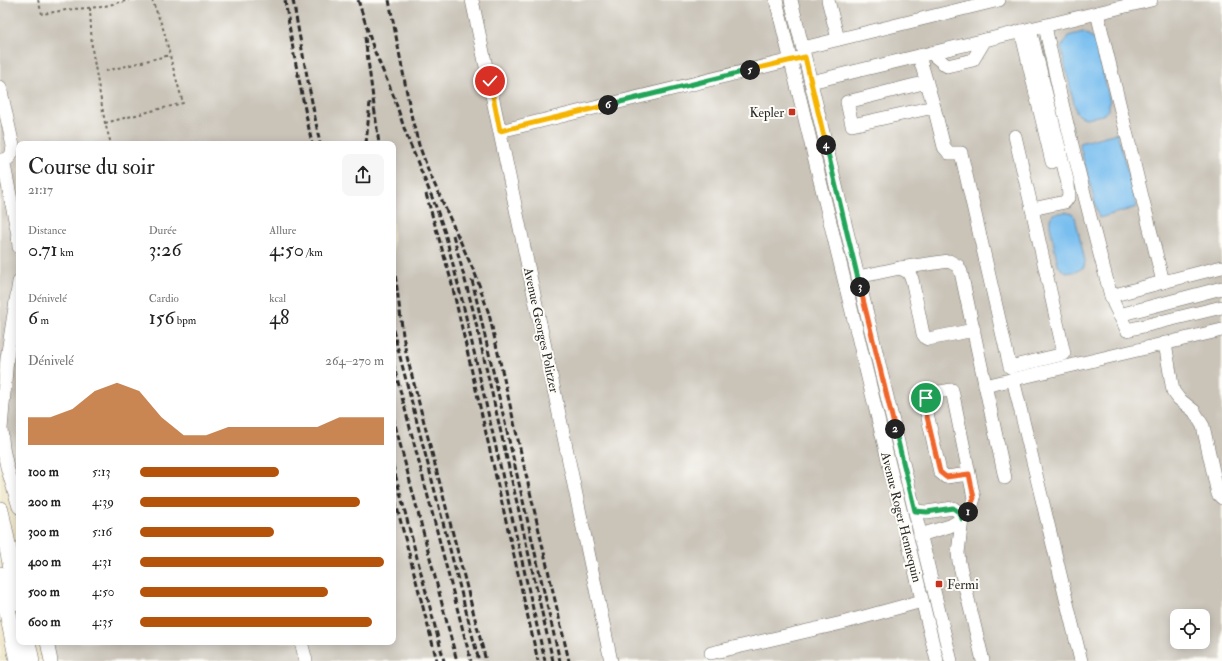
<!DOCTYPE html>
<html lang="fr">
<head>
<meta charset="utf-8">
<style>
  body { margin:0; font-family:"IM FELL Double Pica",serif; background:#f6f6f6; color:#222; height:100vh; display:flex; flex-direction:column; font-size:15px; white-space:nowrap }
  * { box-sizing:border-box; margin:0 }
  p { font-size:13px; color:#767676 }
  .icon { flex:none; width:22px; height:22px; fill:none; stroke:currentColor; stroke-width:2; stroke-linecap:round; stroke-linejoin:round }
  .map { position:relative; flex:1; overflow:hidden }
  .details { position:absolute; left:16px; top:141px; width:380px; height:504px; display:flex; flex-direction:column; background:#fff; border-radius:8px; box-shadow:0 2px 10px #0003 }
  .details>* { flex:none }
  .controls { position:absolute; left:1170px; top:609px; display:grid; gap:8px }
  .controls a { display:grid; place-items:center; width:40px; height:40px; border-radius:8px; background:#fff; box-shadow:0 2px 10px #0003; font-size:20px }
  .pin { position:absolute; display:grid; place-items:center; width:34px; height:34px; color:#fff; margin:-17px; border:2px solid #fff; border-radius:50%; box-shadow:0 1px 4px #0007 }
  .km { position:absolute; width:20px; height:20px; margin:-10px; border-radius:50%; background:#222; color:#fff; font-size:11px; line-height:20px; text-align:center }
  .round { display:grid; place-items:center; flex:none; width:42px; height:42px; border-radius:8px; background:#f6f6f6 }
  .overview { display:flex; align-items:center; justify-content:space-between; height:68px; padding:0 12px }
  h1 { font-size:22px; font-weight:600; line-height:30px }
  .stats { display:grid; grid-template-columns:repeat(3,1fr); gap:6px; height:68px; padding:4px 12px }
  .stats div { display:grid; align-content:center }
  .stats b { font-size:20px; font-weight:600 }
  .stats small { font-size:11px; font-weight:400 }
  .stats p { font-size:11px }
  .chart { height:112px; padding:8px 12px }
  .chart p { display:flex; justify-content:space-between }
  .chart svg { width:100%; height:72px; margin-top:4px; fill:#b45309; opacity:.7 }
  ul { padding:0 12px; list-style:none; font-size:13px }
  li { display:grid; grid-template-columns:64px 48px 1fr; align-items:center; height:30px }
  li i { height:10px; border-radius:5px; background:#b45309 }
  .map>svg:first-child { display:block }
  .industrial { fill:#c9c3b8; fill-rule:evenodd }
  .water { fill:#78beef; stroke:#52748d }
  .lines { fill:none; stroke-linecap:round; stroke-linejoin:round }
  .minor-casing { stroke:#6f6b61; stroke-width:14 }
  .major-casing { stroke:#6f6b61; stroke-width:18 }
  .path { stroke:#6f6b61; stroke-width:2; stroke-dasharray:3 3; stroke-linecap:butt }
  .minor { stroke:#fff; stroke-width:13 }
  .major { stroke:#fff; stroke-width:17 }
  .rail { stroke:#2b2b2b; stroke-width:3; stroke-dasharray:6 3; stroke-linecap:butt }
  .split-1-casing { stroke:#fff; stroke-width:8 }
  .split-2-casing { stroke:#fff; stroke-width:8 }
  .split-3-casing { stroke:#fff; stroke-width:8 }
  .split-4-casing { stroke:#fff; stroke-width:8 }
  .split-5-casing { stroke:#fff; stroke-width:8 }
  .split-6-casing { stroke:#fff; stroke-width:8 }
  .split-7-casing { stroke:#fff; stroke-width:8 }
  .split-1 { stroke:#f0652b; stroke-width:5 }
  .split-2 { stroke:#22a559; stroke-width:5 }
  .split-3 { stroke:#f0652b; stroke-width:5 }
  .split-4 { stroke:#22a559; stroke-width:5 }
  .split-5 { stroke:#f5b400; stroke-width:5 }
  .split-6 { stroke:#22a559; stroke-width:5 }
  .split-7 { stroke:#f5b400; stroke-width:5 }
  .poi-dot { fill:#c8321e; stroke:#fdfcf7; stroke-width:1.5 }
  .labels { text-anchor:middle; stroke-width:4; stroke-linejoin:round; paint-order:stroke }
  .poi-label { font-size:13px; fill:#2b2b2b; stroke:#fdfcf7; text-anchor:end }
  .street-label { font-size:13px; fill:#2b2b2b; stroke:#fdfcf7 }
</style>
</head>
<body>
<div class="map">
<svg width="1222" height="661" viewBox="0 0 1222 661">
  <rect width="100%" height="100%" fill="#fdfcf7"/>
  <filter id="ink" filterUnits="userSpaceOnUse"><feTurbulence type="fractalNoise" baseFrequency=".025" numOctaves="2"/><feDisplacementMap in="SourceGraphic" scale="8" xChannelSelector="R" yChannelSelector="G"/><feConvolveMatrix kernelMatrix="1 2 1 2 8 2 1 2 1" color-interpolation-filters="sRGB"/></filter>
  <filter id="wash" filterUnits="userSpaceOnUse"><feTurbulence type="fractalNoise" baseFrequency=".012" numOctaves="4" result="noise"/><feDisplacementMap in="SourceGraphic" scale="16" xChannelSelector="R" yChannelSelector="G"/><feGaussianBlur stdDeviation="0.9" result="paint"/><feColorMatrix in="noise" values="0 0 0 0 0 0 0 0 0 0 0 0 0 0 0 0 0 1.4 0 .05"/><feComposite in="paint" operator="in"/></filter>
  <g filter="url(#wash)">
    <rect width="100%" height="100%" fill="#ede3c4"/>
    <path class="industrial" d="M0,0h1222v661h-1177l-4,-19h352v-498h-374v386l-19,-92zM1177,616h26v26h-26z"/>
    <g class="water">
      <polygon points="1083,32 1095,39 1110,102 1108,110 1103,115 1086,118 1080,116 1076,112 1061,48 1068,36"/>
      <polygon points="1117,133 1137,207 1099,218 1079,143"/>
      <path d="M1066,212l6,2 3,3 10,44 -1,6c-9,6 -19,9 -26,-2l-8,-39v-7l3,-5z"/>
    </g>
  </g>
  <g filter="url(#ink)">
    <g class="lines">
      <defs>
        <g id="minor">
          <polyline points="472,0 611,661"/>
          <polyline points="776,0 937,661"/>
          <polyline points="791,0 951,661"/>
          <polyline points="828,0 838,39"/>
          <polyline points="1097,13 1163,282 1222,267"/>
          <path d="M1045,26c19,91 42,181 66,270l3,8 13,26 95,-23"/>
          <polyline points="1021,31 1052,162"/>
          <polyline points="803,48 999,0"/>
          <polyline points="931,53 947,66 973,60 985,40"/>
          <polyline points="919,56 934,107 852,125 847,102 927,82"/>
          <polyline points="811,82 1151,0"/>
          <polyline points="0,87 13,146 12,153 9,158 3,160"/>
          <polyline points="934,107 944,147 949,153 961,153 1010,367 1064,354 1032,209 1065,202 1069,196 1068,184 1030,29"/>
          <polyline points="500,131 799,58"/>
          <polyline points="1015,136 1032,209"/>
          <polyline points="0,160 3,160 18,235 19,247"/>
          <polyline points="858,277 900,268"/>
          <polyline points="19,282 7,358 1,429 3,448 7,467 19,507"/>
          <polyline points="1111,296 1163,282"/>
          <polyline points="1119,315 1222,288"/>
          <polyline points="974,330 928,339 926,338 923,334 912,279 908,272 900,268 949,261 958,266 961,272 1005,478"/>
          <polyline points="1165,343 1173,391 1179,399 1194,411 1203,426 1218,494 1222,498"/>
          <polyline points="1013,379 1081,661"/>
          <polyline points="985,386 1222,330"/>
          <path d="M969,474l-23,3 -6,-5 -15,-68c2,-13 16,-12 27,-14l22,108 -4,13 -8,8 -4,34 1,9 24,99"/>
          <polyline points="915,511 927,512 953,508 960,513 962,519 950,526 920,535"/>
          <polyline points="47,642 51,661"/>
          <polyline points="301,642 306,661"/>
          <polyline points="711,653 842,623 922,601"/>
        </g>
        <g id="major">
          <polyline points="0,510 19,602"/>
          <polyline points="0,575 18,661"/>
          <polyline points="27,642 31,661"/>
        </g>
      </defs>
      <use href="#minor" class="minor-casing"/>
      <use href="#major" class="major-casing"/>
      <g class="path">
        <polyline points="38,0 42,14 73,9 101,7 129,0"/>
        <polyline points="90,8 92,49 105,123 111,144"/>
        <polyline points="106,71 170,55"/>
        <polyline points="105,123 183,103 172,64 164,31 152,0"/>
      </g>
      <use href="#minor" class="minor"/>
      <use href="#major" class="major"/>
      <g class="rail">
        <polyline points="285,0 294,55 312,144"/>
        <polyline points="293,0 303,55 320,144"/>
        <polyline points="358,0 374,50 394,97 406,134 436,207 445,233 463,304 545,661"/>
        <polyline points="389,0 412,119 419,145 429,172 476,276 489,314 569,661"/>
        <polyline points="365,37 379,144"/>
        <polyline points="366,144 370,102"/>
        <polyline points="426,194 451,280 538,661"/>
        <polyline points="453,235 473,310 553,661"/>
        <polyline points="393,258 403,335 406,353 486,661"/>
        <polyline points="472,280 560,661"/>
        <polyline points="393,330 479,661"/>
        <polyline points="393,363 471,661"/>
        <polyline points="393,417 457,661"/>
        <polyline points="393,466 444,661"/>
        <polyline points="393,492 437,661"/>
      </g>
    </g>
  </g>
  <g class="lines" filter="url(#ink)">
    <defs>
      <polyline id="split-1" points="926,398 924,404 940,472 946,477 969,474 974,498 968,512"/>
      <polyline id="split-2" points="895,429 915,511 927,512 953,508 960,513 962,519 968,512"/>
      <polyline id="split-3" points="860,287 895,429"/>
      <polyline id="split-4" points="826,145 860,287"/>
      <polyline id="split-5" points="750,70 805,57 826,145"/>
      <polyline id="split-6" points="608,105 750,70"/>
      <polyline id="split-7" points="490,81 500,131 608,105"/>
    </defs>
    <use href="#split-1" class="split-1-casing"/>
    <use href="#split-2" class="split-2-casing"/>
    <use href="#split-3" class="split-3-casing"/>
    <use href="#split-4" class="split-4-casing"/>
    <use href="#split-5" class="split-5-casing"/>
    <use href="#split-6" class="split-6-casing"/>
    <use href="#split-7" class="split-7-casing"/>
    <use href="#split-1" class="split-1"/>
    <use href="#split-2" class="split-2"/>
    <use href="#split-3" class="split-3"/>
    <use href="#split-4" class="split-4"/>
    <use href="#split-5" class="split-5"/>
    <use href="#split-6" class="split-6"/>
    <use href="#split-7" class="split-7"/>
  </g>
  <g class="poi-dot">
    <rect x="788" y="108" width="8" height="8" rx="2"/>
    <rect x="935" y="580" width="8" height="8" rx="2"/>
  </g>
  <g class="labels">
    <g class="poi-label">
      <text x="784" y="117">Kepler</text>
      <text x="947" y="589" text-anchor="start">Fermi</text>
    </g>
    <g class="street-label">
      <text transform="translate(542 330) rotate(78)" y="5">Avenue Georges Politzer</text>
      <text transform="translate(902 517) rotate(76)" y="5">Avenue Roger Hennequin</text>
    </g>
  </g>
</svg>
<div class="controls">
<a><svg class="icon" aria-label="locate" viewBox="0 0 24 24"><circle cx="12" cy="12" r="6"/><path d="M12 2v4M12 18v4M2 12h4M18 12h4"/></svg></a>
</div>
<div class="pin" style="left:926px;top:398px;background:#1e9e55"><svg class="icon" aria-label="arrive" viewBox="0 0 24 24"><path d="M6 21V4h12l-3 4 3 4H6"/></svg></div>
<div class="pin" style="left:490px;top:81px;background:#d93025"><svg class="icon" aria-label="check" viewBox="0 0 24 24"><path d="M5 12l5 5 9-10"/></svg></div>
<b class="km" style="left:968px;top:512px">1</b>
<b class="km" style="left:895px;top:429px">2</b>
<b class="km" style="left:860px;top:287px">3</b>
<b class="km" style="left:826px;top:145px">4</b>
<b class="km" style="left:750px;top:70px">5</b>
<b class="km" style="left:608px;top:105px">6</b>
<section class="details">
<div class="overview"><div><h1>Course du soir</h1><p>21:17</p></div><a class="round"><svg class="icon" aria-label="share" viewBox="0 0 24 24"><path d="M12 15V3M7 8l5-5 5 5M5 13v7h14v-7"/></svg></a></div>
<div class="stats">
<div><p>Distance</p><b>0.71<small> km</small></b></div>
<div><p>Durée</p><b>3:26</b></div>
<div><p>Allure</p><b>4:50<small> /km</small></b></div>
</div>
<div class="stats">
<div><p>Dénivelé</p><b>6<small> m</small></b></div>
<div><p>Cardio</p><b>156<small> bpm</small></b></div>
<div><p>kcal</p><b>48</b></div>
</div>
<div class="chart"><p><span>Dénivelé</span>264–270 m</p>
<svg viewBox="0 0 160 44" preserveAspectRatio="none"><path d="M0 44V27L10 27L20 22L30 11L40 6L50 11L60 27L70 38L80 38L90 33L100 33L110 33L120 33L130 33L140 27L150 27L160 27V44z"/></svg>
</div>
<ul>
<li><b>100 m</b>5:13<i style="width:57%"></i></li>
<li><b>200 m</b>4:39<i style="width:90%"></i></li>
<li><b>300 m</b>5:16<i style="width:55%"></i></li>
<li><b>400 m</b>4:31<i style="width:100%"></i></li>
<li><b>500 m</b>4:50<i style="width:77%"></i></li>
<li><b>600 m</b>4:35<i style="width:95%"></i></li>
</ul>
</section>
</div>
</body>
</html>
